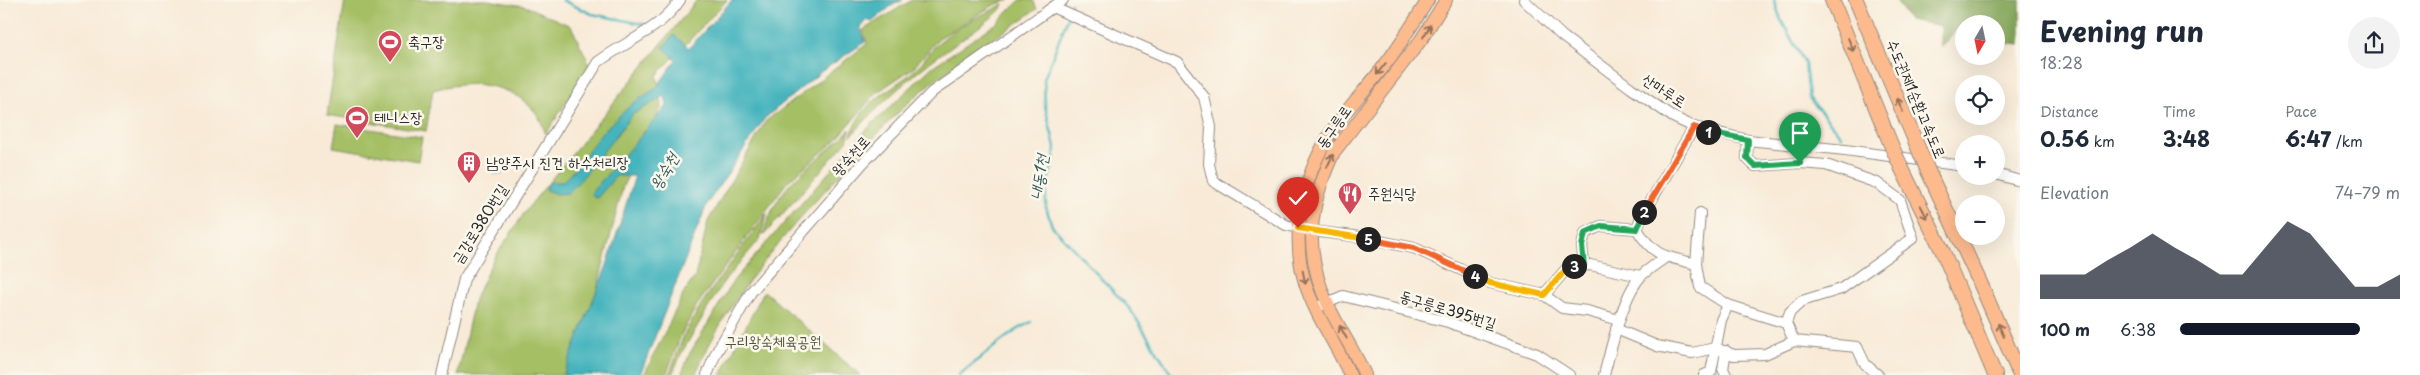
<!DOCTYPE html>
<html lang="en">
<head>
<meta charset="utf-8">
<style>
  body { margin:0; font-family:"Playpen Sans","Poor Story",sans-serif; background:#f2f2f3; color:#1f2937; height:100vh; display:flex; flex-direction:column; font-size:19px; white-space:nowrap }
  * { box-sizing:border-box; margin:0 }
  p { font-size:16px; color:#747a83 }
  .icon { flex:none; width:28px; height:28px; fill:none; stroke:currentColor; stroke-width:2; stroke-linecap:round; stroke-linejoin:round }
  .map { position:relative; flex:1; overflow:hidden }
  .panel { display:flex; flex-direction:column; background:#fff; width:400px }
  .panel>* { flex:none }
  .needle { width:32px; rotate:189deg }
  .controls { position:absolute; left:1955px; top:15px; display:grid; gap:10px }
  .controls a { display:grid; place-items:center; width:50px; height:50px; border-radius:50%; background:#fff; box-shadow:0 5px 20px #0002; font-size:25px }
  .pin { position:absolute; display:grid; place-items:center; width:42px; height:42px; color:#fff; margin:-51px -21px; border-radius:50% 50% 50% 0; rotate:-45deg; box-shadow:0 0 5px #0007 }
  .pin .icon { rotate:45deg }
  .km { position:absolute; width:25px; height:25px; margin:-12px; border-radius:50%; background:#222; color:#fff; font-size:14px; line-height:25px; text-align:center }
  .round { display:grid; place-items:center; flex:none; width:52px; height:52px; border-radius:26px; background:#f2f2f3 }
  .head { display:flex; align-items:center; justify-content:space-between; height:85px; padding:0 20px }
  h1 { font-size:28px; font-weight:700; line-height:38px }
  .figures { display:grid; grid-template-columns:repeat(3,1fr); gap:8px; height:85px; padding:5px 20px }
  .figures div { display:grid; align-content:center }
  .figures b { font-size:21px; font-weight:700 }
  .figures small { font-size:14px; font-weight:400 }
  .figures p { font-size:14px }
  .chart { height:140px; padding:10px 20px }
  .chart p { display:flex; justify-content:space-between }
  .chart svg { width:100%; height:90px; margin-top:5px; fill:#111827; opacity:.7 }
  ul { padding:0 20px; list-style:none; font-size:16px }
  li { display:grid; grid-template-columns:80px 60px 1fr; align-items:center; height:38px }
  li i { height:12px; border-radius:6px; background:#111827 }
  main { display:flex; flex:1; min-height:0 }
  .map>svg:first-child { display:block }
  .green { fill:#a5bf65; stroke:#687548 }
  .forest { fill:#84a65a; stroke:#586842 }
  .water { fill:#44b4bd; stroke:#387074 }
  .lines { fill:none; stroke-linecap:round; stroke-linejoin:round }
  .stream { stroke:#44b4bd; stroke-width:2.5 }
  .minor-casing { stroke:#928a81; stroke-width:12 }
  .major-casing { stroke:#928a81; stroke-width:14 }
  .highway-casing { stroke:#928a81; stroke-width:16 }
  .minor { stroke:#fff; stroke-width:10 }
  .major { stroke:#fcba8d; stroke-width:12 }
  .highway { stroke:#fcba8d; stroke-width:14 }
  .highway-bridge-casing { stroke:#928a81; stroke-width:16; stroke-linecap:butt }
  .highway-bridge { stroke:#fcba8d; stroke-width:14 }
  .oneway { stroke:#94725c }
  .split-1-casing { stroke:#fff; stroke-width:10 }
  .split-2-casing { stroke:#fff; stroke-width:10 }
  .split-3-casing { stroke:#fff; stroke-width:10 }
  .split-4-casing { stroke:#fff; stroke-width:10 }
  .split-5-casing { stroke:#fff; stroke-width:10 }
  .split-6-casing { stroke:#fff; stroke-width:10 }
  .split-1 { stroke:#22a559; stroke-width:6 }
  .split-2 { stroke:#f0652b; stroke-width:6 }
  .split-3 { stroke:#22a559; stroke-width:6 }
  .split-4 { stroke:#f5b400; stroke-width:6 }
  .split-5 { stroke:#f0652b; stroke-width:6 }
  .split-6 { stroke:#f5b400; stroke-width:6 }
  .labels { text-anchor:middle; stroke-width:5; stroke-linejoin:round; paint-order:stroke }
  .poi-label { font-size:15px; fill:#2b2b2b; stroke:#fbf7ec; text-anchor:start }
  .street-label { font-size:15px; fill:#2b2b2b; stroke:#fbf7ec }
  .park-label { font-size:15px; fill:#50573c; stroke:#fbf7ec }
  .water-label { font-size:16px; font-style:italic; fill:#345b5e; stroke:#fbf7ec }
</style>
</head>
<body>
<main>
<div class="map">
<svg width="2020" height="375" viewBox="0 0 2020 375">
  <rect width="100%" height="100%" fill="#fbf7ec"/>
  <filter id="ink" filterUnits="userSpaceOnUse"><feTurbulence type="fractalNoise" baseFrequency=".02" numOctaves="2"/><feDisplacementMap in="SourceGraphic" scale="10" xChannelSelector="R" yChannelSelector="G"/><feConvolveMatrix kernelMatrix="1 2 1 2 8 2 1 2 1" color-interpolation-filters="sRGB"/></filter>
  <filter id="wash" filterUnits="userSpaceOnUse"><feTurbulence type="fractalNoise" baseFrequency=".0096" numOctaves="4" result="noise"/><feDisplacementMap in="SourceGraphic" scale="20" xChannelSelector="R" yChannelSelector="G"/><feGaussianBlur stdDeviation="1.12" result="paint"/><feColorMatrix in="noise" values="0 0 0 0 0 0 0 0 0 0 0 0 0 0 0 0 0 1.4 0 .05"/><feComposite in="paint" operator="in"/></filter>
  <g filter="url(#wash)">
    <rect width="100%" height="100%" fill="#f8ead7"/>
    <g class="green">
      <path d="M345,0h142l38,6 46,20 19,39 -44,69c-3,-6 -5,-15 -10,-21 -26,-32 -67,-33 -103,-23l-7,41 -99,-16z"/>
      <polygon points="697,0 727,0 657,75 662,106 623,186 590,317 568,375 458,375 474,300 493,260 527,209"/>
      <polygon points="912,0 1009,0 994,5 939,38 913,68 876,93 836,140 787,182 697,305 681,335 666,375 644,375 685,291 695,277 708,221 766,121 867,44 863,30"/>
      <path d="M1020,0h13l4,9c-36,26 -75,49 -109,77 -29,23 -54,52 -80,80 -59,63 -119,128 -153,209h-14l9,-22 44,-73 133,-151 65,-62 65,-44z"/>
      <path d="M1004,4c0,6 -28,25 -36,31 -44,29 -82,62 -117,101 8,-31 35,-43 59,-62 11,-8 18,-21 28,-31 19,-17 44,-28 66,-39z"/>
      <polygon points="337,124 422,137 418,161 333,147"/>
      <path d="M850,129l-3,12 -84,95c14,-56 51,-69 87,-107z"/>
      <polygon points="767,213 760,239 724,281 682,352 672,375 669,375 684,335 702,303"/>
      <polygon points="764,291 860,375 721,375"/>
    </g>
    <polygon class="forest" points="1896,0 2020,0 2020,45 2000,43 1996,45 1996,24 1964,24 1964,27 1959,26 1941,48 1941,26 1909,20"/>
    <polygon class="water" points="732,0 903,0 891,6 872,22 867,20 860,26 865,42 822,71 765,118 707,204 640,375 563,375 607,265 635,176 616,176 598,197 595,198 591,193 667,106 665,96 633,114 584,176 568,193 557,194 545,190 550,182 562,182 578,166 601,133 632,104 656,88 676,60 663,47 674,35 689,48"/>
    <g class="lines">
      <g class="stream">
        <polyline points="562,0 592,14 648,25"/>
        <polyline points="1774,0 1781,20 1805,64 1809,98 1841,136"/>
        <polyline points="1069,12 1071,3"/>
        <polyline points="1068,17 1044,79 1045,106 1055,147 1054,161 1046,188 1046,207 1052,226 1130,309 1172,375"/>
        <polyline points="494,173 501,173"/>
        <path d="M959,375c24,-18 46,-40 72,-53"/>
      </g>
    </g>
  </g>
  <g filter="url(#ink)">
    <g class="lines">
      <defs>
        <g id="minor">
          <polyline points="1524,0 1562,36 1631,88 1673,117 1694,127 1748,140 1845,150 1964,166"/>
          <polyline points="1052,7 1177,62 1204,97 1211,127 1209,164 1213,181 1286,225 1312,231 1353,236 1414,248 1490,283 1544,295 1562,308 1587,311 1619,320"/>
          <path d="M1694,127l-54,93 -3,9c18,29 28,27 59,35"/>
          <polyline points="1748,140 1747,158 1755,166 1800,163 1826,165 1877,183 1900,200 1913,238 1841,289 1802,301 1790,312 1786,323 1794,341"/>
          <polyline points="1996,174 2020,181"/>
          <polyline points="1700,213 1696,264 1700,287 1728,305 1786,323"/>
          <polyline points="1584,265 1582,246 1585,233 1601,226 1637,229"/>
          <polyline points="1544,295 1568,267 1590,265 1640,276"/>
          <polyline points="1320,306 1343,296 1448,322 1537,354 1569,375"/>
          <polyline points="1616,329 1657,346 1692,353 1715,348 1734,355 1765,354 1794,341 1857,347 1865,364 1878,375"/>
          <polyline points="1726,351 1723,369 1726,375"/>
          <path d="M442,375l22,-96 134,-217c28,-21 62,-32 82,-62"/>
          <polyline points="707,375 716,353 751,292 863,163 932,92 1063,0"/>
          <path d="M1604,375c7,-26 19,-80 37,-99 7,-7 17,-13 25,-19"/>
          <polyline points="1704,375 1711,372 1721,320 1728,305"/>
        </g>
        <g id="major">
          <path d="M1350,375c-14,-31 -35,-60 -45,-92 -16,-53 0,-114 31,-158 15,-21 33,-39 48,-59 16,-21 30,-44 44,-66"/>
          <path d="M1365,375c-10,-23 -25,-45 -36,-68 -26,-55 -21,-100 5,-155l87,-112 25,-40"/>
        </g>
        <g id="highway">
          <polyline points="1832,0 1892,147"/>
          <polyline points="1856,0 1919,150"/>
          <polyline points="1902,169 1943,252 1995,375"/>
          <polyline points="1928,171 1982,287 2020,375"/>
        </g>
      </defs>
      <use href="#minor" class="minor-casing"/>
      <use href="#major" class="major-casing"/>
      <use href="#highway" class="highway-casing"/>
      <use href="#minor" class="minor"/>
      <use href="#major" class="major"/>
      <use href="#highway" class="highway"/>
      <defs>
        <g id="highway-bridge">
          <polyline points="1892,147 1902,169"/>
          <polyline points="1919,150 1928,171"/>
        </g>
      </defs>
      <use href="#highway-bridge" class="highway-bridge-casing"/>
      <use href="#highway-bridge" class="highway-bridge"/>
    </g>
    <defs><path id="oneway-shaft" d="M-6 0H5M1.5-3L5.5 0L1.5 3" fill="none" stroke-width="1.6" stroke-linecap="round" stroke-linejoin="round" transform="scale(1.25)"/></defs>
    <g class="oneway">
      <use href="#oneway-shaft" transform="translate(1427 31) rotate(-58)"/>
      <use href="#oneway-shaft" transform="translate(1851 45) rotate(67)"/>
      <use href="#oneway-shaft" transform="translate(1381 69) rotate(128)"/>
      <use href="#oneway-shaft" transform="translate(1900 105) rotate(-113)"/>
      <use href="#oneway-shaft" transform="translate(1330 161) rotate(-65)"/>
      <use href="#oneway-shaft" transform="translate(1924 212) rotate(63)"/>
      <use href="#oneway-shaft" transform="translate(1304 277) rotate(78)"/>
      <use href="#oneway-shaft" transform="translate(2001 330) rotate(-113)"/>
      <use href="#oneway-shaft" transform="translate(1343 332) rotate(-119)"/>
    </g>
  </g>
  <g class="lines" filter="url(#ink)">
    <defs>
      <polyline id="split-1" points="1708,132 1748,140 1747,158 1755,166 1800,163"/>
      <polyline id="split-2" points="1644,212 1694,127 1708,132"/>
      <polyline id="split-3" points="1574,266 1584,266 1582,246 1585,233 1601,226 1637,229 1644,212"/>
      <polyline id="split-4" points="1475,276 1490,283 1544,295 1568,267 1574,266"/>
      <polyline id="split-5" points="1368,239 1414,248 1475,276"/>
      <polyline id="split-6" points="1298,228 1368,239"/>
    </defs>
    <use href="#split-1" class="split-1-casing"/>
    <use href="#split-2" class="split-2-casing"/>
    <use href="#split-3" class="split-3-casing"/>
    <use href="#split-4" class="split-4-casing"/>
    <use href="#split-5" class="split-5-casing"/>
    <use href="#split-6" class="split-6-casing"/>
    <use href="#split-1" class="split-1"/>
    <use href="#split-2" class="split-2"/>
    <use href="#split-3" class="split-3"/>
    <use href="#split-4" class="split-4"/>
    <use href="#split-5" class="split-5"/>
    <use href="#split-6" class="split-6"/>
  </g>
  <defs>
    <symbol id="stadium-pin" viewBox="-11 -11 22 30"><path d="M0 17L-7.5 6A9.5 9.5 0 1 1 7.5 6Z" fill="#d1495b" stroke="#fbf7ec"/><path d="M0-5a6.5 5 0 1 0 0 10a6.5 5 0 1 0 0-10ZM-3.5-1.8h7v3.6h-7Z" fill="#fff"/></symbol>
    <symbol id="building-pin" viewBox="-11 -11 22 30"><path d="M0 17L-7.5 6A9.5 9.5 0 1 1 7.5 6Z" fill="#d1495b" stroke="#fbf7ec"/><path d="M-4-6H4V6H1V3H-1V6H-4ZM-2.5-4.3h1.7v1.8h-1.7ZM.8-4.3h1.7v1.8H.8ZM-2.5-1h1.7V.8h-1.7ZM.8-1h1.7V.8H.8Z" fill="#fff"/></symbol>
    <symbol id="restaurant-pin" viewBox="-11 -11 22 30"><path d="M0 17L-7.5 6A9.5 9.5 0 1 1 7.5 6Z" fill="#d1495b" stroke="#fbf7ec"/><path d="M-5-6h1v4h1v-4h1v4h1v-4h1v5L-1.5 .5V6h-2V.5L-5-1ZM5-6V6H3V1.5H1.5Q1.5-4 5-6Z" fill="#fff"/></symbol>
  </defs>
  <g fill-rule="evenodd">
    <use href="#stadium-pin" x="376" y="28" width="28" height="38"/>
    <use href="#stadium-pin" x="343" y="104" width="28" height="38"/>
    <use href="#building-pin" x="455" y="149" width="28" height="38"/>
    <use href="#restaurant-pin" x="1336" y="180" width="28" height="38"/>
  </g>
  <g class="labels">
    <g class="poi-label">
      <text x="408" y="47">축구장</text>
      <text x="374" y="123">테니스장</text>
      <text x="486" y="168">남양주시 진건 하수처리장</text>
      <text x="1368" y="199">주원식당</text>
    </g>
    <g class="street-label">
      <text transform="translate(1664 91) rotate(33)" y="5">산마루로</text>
      <text transform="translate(1916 99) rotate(67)" y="5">수도권제1순환고속도로</text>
      <text transform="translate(1334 127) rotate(-55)" y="5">동구릉로</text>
      <text transform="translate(851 156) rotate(-48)" y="5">왕숙천로</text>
      <text transform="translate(480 224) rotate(-58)" y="5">금강로380번길</text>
      <text transform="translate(1448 310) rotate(17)" y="5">동구릉로395번길</text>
    </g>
    <g class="park-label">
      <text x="773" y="347">구리왕숙체육공원</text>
    </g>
    <g class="water-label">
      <text transform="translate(664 171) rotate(-59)" y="6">왕숙천</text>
      <text transform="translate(1039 177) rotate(-82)" y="6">내동1천</text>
    </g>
  </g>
</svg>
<div class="controls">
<a><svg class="needle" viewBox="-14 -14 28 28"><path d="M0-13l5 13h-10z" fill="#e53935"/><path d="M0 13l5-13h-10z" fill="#747a83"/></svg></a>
<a><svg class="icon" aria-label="locate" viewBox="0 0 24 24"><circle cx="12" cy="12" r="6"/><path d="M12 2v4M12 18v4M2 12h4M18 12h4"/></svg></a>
<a>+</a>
<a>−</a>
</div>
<div class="pin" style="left:1800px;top:163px;background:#1e9e55"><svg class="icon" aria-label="arrive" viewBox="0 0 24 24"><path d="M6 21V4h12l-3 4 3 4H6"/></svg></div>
<div class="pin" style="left:1298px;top:228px;background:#d93025"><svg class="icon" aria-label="check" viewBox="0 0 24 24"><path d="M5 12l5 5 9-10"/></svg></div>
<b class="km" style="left:1708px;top:132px">1</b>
<b class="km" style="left:1644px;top:212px">2</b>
<b class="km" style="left:1574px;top:266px">3</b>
<b class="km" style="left:1475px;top:276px">4</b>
<b class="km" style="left:1368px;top:239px">5</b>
</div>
<section class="panel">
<div class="head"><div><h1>Evening run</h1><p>18:28</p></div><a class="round"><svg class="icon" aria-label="share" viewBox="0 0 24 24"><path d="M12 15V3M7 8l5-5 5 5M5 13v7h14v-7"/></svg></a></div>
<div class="figures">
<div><p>Distance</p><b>0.56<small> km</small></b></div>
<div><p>Time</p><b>3:48</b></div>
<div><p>Pace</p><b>6:47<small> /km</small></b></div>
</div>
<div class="chart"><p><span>Elevation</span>74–79 m</p>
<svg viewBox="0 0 160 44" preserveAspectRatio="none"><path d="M0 44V32L10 32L20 32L30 25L40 19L50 12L60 19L70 25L80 32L90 32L100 19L110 6L120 12L130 25L140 38L150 38L160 32V44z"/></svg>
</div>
<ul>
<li><b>100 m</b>6:38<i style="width:82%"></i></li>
</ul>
</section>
</main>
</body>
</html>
